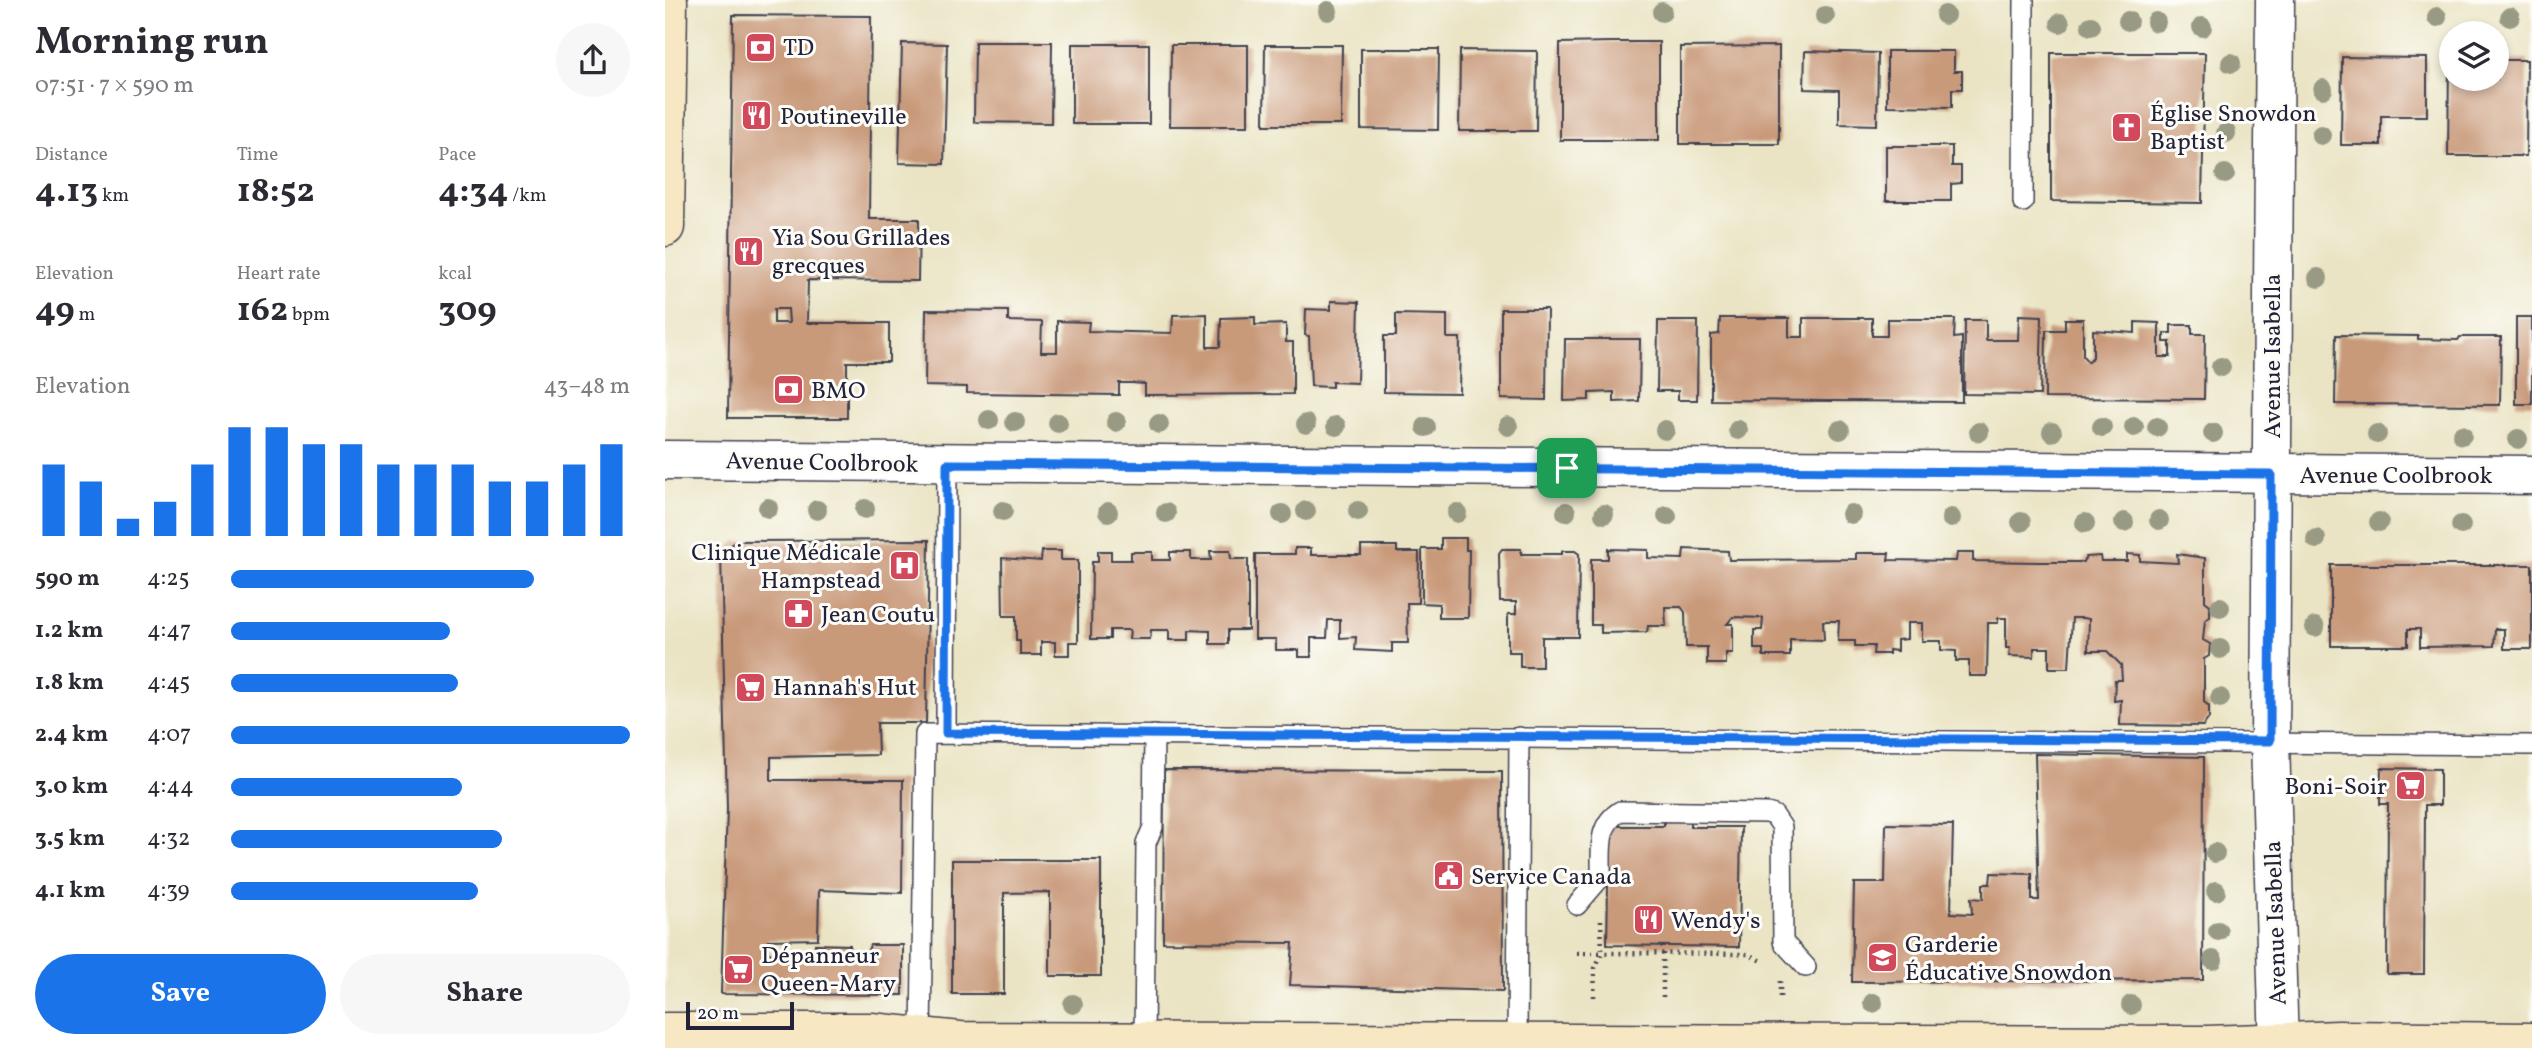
<!DOCTYPE html>
<html lang="en">
<head>
<meta charset="utf-8">
<style>
  body { margin:0; font-family:Vollkorn,serif; background:#f7f7f7; color:#2b2b33; height:100vh; display:flex; flex-direction:column; font-size:26px; white-space:nowrap }
  * { box-sizing:border-box; margin:0 }
  p { font-size:23px; color:#7c7c81 }
  .icon { flex:none; width:38px; height:38px; fill:none; stroke:currentColor; stroke-width:2; stroke-linecap:round; stroke-linejoin:round }
  .map { position:relative; flex:1; overflow:hidden }
  .details { display:flex; flex-direction:column; background:#fff; width:665px }
  .details>* { flex:none }
  .fabs { position:absolute; left:1774px; top:21px; display:grid; gap:14px }
  .fabs a { display:grid; place-items:center; width:70px; height:70px; border-radius:50%; background:#fff; box-shadow:0 4px 10px #0003; font-size:35px }
  .scale { position:absolute; left:21px; bottom:18px; width:108px; box-sizing:border-box; padding-left:7px; border:4px solid #22223b; border-top:0; font-size:19px; line-height:24px; white-space:nowrap; color:#22223b; -webkit-text-stroke:5px #fdfcf7; paint-order:stroke }
  .pin { position:absolute; display:grid; place-items:center; width:60px; height:60px; color:#fff; margin:-30px; border-radius:14px; box-shadow:0 4px 10px #0006 }
  .round { display:grid; place-items:center; flex:none; width:74px; height:74px; border-radius:37px; background:#f7f7f7 }
  .overview { display:flex; align-items:center; justify-content:space-between; height:119px; padding:0 35px }
  h1 { font-size:38px; font-weight:700; line-height:52px }
  .stats { display:grid; grid-template-columns:repeat(3,1fr); gap:10px; height:119px; padding:7px 35px }
  .stats div { display:grid; align-content:center }
  .stats b { font-size:35px; font-weight:700 }
  .stats small { font-size:19px; font-weight:400 }
  .stats p { font-size:19px }
  .chart { height:196px; padding:14px 35px }
  .chart p { display:flex; justify-content:space-between }
  .chart svg { width:100%; height:126px; margin-top:7px; stroke:#1a73e8; stroke-width:6 }
  .primary-button { display:flex; gap:14px; margin-top:auto; padding:14px 35px }
  .primary-button a { flex:1; height:80px; border-radius:42px; background:#1a73e8; color:#fff; font-size:28px; font-weight:700; line-height:80px; text-align:center }
  .primary-button a+a { background:#f7f7f7; color:#2b2b33 }
  ul { padding:0 35px; list-style:none; font-size:23px }
  li { display:grid; grid-template-columns:112px 84px 1fr; align-items:center; height:52px }
  li i { height:18px; border-radius:9px; background:#1a73e8 }
  main { display:flex; flex:1; min-height:0 }
  .map>svg:first-child { display:block }
  .building { fill:#c99a7a; fill-rule:evenodd }
  .lines { fill:none; stroke-linecap:round; stroke-linejoin:round }
  .lane-casing { stroke:#403f50; stroke-width:22 }
  .street-casing { stroke:#403f50; stroke-width:41 }
  .secondary-casing { stroke:#403f50; stroke-width:41 }
  .path { stroke:#403f50; stroke-width:4.5; stroke-dasharray:2 5; stroke-linecap:butt }
  .lane { stroke:#fff; stroke-width:19 }
  .street { stroke:#fff; stroke-width:38 }
  .secondary { stroke:#f7e8c3; stroke-width:38 }
  .tree { fill:#989a83 }
  .route-casing { stroke:#fff; stroke-width:14 }
  .route { stroke:#1a73e8; stroke-width:9 }
  .labels { text-anchor:middle; stroke-width:6; stroke-linejoin:round; paint-order:stroke }
  .poi-label { font-size:24px; fill:#22223b; stroke:#fdfcf7; text-anchor:start }
  .street-label { font-size:24px; fill:#22223b; stroke:#fdfcf7 }
</style>
</head>
<body>
<main>
<section class="details">
<div class="overview"><div><h1>Morning run</h1><p>07:51 · 7 × 590 m</p></div><a class="round"><svg class="icon" aria-label="share" viewBox="0 0 24 24"><path d="M12 15V3M7 8l5-5 5 5M5 13v7h14v-7"/></svg></a></div>
<div class="stats">
<div><p>Distance</p><b>4.13<small> km</small></b></div>
<div><p>Time</p><b>18:52</b></div>
<div><p>Pace</p><b>4:34<small> /km</small></b></div>
</div>
<div class="stats">
<div><p>Elevation</p><b>49<small> m</small></b></div>
<div><p>Heart rate</p><b>162<small> bpm</small></b></div>
<div><p>kcal</p><b>309</b></div>
</div>
<div class="chart"><p><span>Elevation</span>43–48 m</p>
<svg viewBox="0 0 160 44" preserveAspectRatio="none"><path d="M5 44V19M15 44V25M25 44V38M35 44V32M45 44V19M55 44V6M65 44V6M75 44V12M85 44V12M95 44V19M105 44V19M115 44V19M125 44V25M135 44V25M145 44V19M155 44V12"/></svg>
</div>
<ul>
<li><b>590 m</b>4:25<i style="width:76%"></i></li>
<li><b>1.2 km</b>4:47<i style="width:55%"></i></li>
<li><b>1.8 km</b>4:45<i style="width:57%"></i></li>
<li><b>2.4 km</b>4:07<i style="width:100%"></i></li>
<li><b>3.0 km</b>4:44<i style="width:58%"></i></li>
<li><b>3.5 km</b>4:32<i style="width:68%"></i></li>
<li><b>4.1 km</b>4:39<i style="width:62%"></i></li>
</ul>
<div class="primary-button"><a>Save</a><a>Share</a></div>
</section>
<div class="map">
<svg width="1867" height="1048" viewBox="0 0 1867 1048">
  <rect width="100%" height="100%" fill="#fdfcf7"/>
  <filter id="ink" filterUnits="userSpaceOnUse"><feTurbulence type="fractalNoise" baseFrequency=".0143" numOctaves="2"/><feDisplacementMap in="SourceGraphic" scale="14" xChannelSelector="R" yChannelSelector="G"/><feConvolveMatrix kernelMatrix="1 2 1 2 8 2 1 2 1" color-interpolation-filters="sRGB"/></filter>
  <filter id="wash" filterUnits="userSpaceOnUse"><feTurbulence type="fractalNoise" baseFrequency=".00686" numOctaves="4" result="noise"/><feDisplacementMap in="SourceGraphic" scale="28" xChannelSelector="R" yChannelSelector="G"/><feGaussianBlur stdDeviation="1.57" result="paint"/><feColorMatrix in="noise" values="0 0 0 0 0 0 0 0 0 0 0 0 0 0 0 0 0 1.4 0 .05"/><feComposite in="paint" operator="in"/></filter>
  <g filter="url(#wash)">
    <rect width="100%" height="100%" fill="#eae4c4"/>
    <g id="blocks">
      <g class="building">
        <path d="M68,15l138,1 -2,203h50l-1,62 -110,-1 -1,43h82v39h-42v56h-119zM109,309h14l1,14h-15z"/>
        <polygon points="310,42 387,42 386,123 309,122"/>
        <polygon points="946,42 994,42 994,140 895,140 895,43"/>
        <polygon points="237,43 282,44 279,164 234,163"/>
        <rect x="407" y="44" width="77" height="80"/>
        <polygon points="506,45 583,45 583,126 505,126"/>
        <polygon points="600,45 677,45 676,125 599,125"/>
        <polygon points="1114,46 1114,144 1015,144 1015,47"/>
        <polygon points="696,49 774,49 773,130 696,129"/>
        <polygon points="795,50 872,51 871,131 794,131"/>
        <polygon points="1140,51 1213,53 1212,125 1174,124 1174,90 1139,89"/>
        <polygon points="1222,51 1289,51 1289,71 1297,71 1297,89 1287,89 1287,107 1222,106"/>
        <polygon points="1386,53 1540,53 1537,203 1386,201"/>
        <polygon points="1677,57 1762,58 1762,116 1716,116 1716,145 1676,145"/>
        <polygon points="1784,60 1787,60 1787,79 1832,79 1832,60 1862,60 1861,156 1783,156"/>
        <polygon points="1221,146 1287,146 1287,166 1296,166 1296,183 1286,184 1286,201 1221,201"/>
        <polygon points="666,301 694,302 692,383 667,382 667,387 646,386 644,336 640,335 641,309 666,310"/>
        <polygon points="836,309 882,309 881,400 836,399"/>
        <polygon points="261,310 343,311 343,321 377,322 376,352 392,352 392,321 424,322 423,331 507,333 508,315 542,314 542,347 555,347 556,318 590,317 590,325 621,324 621,342 628,342 628,394 480,395 480,384 467,383 454,383 454,395 302,393 302,387 260,386"/>
        <polygon points="731,314 782,315 782,338 795,338 794,393 719,392 719,336 731,336"/>
        <polygon points="1354,315 1377,316 1375,395 1299,394 1300,320 1321,320 1321,340 1353,340"/>
        <rect x="1851" y="317" width="16" height="87"/>
        <polygon points="1055,318 1124,318 1124,337 1138,337 1138,318 1207,318 1207,336 1222,336 1222,319 1290,319 1289,338 1297,337 1297,402 1046,400 1046,335 1054,334"/>
        <polygon points="1400,319 1418,319 1418,356 1423,362 1428,357 1428,330 1470,333 1470,322 1494,323 1494,357 1505,357 1505,342 1499,342 1499,333 1506,333 1506,325 1527,325 1527,334 1540,334 1539,399 1380,398 1381,330 1400,330"/>
        <polygon points="993,321 1033,321 1032,400 1013,400 1013,391 992,391"/>
        <polygon points="1671,335 1753,336 1753,339 1793,340 1795,337 1836,337 1835,405 1670,404"/>
        <polygon points="900,339 975,339 974,401 949,402 949,392 924,393 924,400 899,401"/>
        <polygon points="776,538 801,538 801,550 804,550 803,618 774,618 774,604 757,603 757,549 776,549"/>
        <polygon points="264,540 261,723 212,723 213,755 106,757 106,780 238,780 237,893 154,890 153,939 103,940 103,952 108,956 151,955 150,944 185,945 185,951 190,956 201,956 205,945 238,945 238,995 56,994 62,808 56,554 71,541"/>
        <polygon points="696,546 732,546 732,552 754,552 753,603 742,603 743,643 727,643 727,652 690,650 691,637 675,638 675,620 663,620 662,638 646,638 646,657 634,657 634,650 611,650 611,639 590,639 590,554 630,554 630,548 646,548 646,555 696,555"/>
        <polygon points="837,549 856,549 856,554 897,554 897,551 910,551 914,554 913,637 877,637 877,667 855,667 855,652 843,652 843,614 851,614 851,602 835,602 834,553"/>
        <polygon points="943,549 983,550 983,558 1018,559 1019,549 1063,551 1064,560 1191,559 1191,553 1224,553 1223,560 1291,561 1292,553 1308,553 1308,561 1375,562 1418,562 1421,557 1435,556 1436,561 1462,561 1462,554 1475,555 1475,561 1513,563 1512,554 1540,558 1540,601 1545,605 1545,617 1540,620 1538,640 1545,644 1544,656 1539,659 1539,702 1544,706 1544,718 1538,726 1455,725 1456,700 1449,701 1450,680 1457,680 1456,665 1442,651 1423,651 1424,619 1418,618 1407,618 1404,668 1384,668 1384,648 1369,648 1369,657 1344,656 1345,648 1341,648 1341,618 1333,618 1333,623 1323,623 1322,676 1304,676 1304,661 1291,661 1291,651 1276,650 1276,641 1257,641 1257,623 1242,623 1242,639 1232,640 1232,651 1224,650 1224,654 1208,654 1209,646 1190,646 1190,641 1173,641 1174,621 1158,621 1159,640 1125,639 1125,656 1098,656 1098,649 1089,649 1089,630 1097,630 1098,618 1068,617 1062,624 1068,624 1068,653 1061,653 1061,664 1042,664 1042,647 1021,647 1020,612 1016,607 1000,607 1001,626 983,626 982,632 936,633 936,625 926,625 926,559 943,559"/>
        <polygon points="377,551 396,551 396,560 413,560 413,642 404,642 404,655 390,655 390,642 376,642 376,655 355,655 355,641 351,641 351,616 338,616 337,558 376,561"/>
        <polygon points="433,551 446,551 446,560 466,560 466,552 487,552 487,560 505,560 505,552 526,552 526,560 546,560 545,551 565,551 566,559 583,559 583,630 563,630 563,644 545,644 545,631 524,630 524,640 504,640 504,630 486,630 485,639 464,639 465,630 445,630 445,639 426,639 427,562 433,562"/>
        <polygon points="1666,565 1867,565 1867,649 1839,649 1839,629 1830,629 1829,646 1755,647 1755,629 1743,629 1743,646 1666,646"/>
        <polygon points="1370,754 1539,757 1538,980 1187,982 1189,883 1220,883 1221,824 1288,825 1286,913 1307,914 1306,898 1318,899 1318,884 1325,884 1326,873 1367,874 1367,900 1374,900"/>
        <polygon points="1716,768 1775,769 1775,805 1760,805 1759,974 1722,974 1723,804 1715,804"/>
        <polygon points="499,770 837,771 838,991 625,985 628,943 498,942"/>
        <polygon points="999,819 1025,819 1025,827 1076,827 1074,947 942,945 944,826 999,826"/>
        <polygon points="287,860 436,860 436,976 385,976 385,892 339,893 339,994 287,994"/>
      </g>
    </g>
  </g>
  <g filter="url(#ink)">
    <use href="#blocks" fill-opacity="0" stroke="#403f50" stroke-width="2"/>
    <g class="lines">
      <defs>
        <g id="lane">
          <polyline points="1358,202 1359,0"/>
          <polyline points="281,733 282,464"/>
          <path d="M912,905l24,-28c1,-25 -5,-51 19,-66l147,2 7,2 8,12 1,115 23,25"/>
          <polyline points="256,1037 260,734 1867,745"/>
          <polyline points="479,1042 481,843 488,827 489,735"/>
          <polyline points="852,1042 854,737"/>
        </g>
        <g id="street">
          <polyline points="1610,0 1605,741 1614,1048"/>
          <polyline points="0,460 1867,475"/>
        </g>
        <g id="secondary">
          <polyline points="0,227 3,0"/>
          <polyline points="0,1032 206,1032 295,1041 1543,1045 1674,1040 1867,1042"/>
        </g>
      </defs>
      <use href="#lane" class="lane-casing"/>
      <use href="#street" class="street-casing"/>
      <use href="#secondary" class="secondary-casing"/>
      <g class="path">
        <polyline points="912,953 937,953 936,920"/>
        <polyline points="929,997 930,968 937,953 1083,954 1096,961"/>
        <polyline points="998,997 998,946"/>
        <polyline points="1115,997 1115,980"/>
      </g>
      <use href="#lane" class="lane"/>
      <use href="#street" class="street"/>
      <use href="#secondary" class="secondary"/>
    </g>
    <g class="tree">
      <circle cx="663" cy="11" r="10"/>
      <circle cx="997" cy="12" r="10"/>
      <circle cx="1280" cy="15" r="10"/>
      <circle cx="1160" cy="16" r="10"/>
      <circle cx="1772" cy="17" r="10"/>
      <circle cx="1845" cy="17" r="10"/>
      <circle cx="1463" cy="21" r="10"/>
      <circle cx="1491" cy="22" r="10"/>
      <circle cx="1395" cy="23" r="10"/>
      <circle cx="1426" cy="26" r="10"/>
      <circle cx="1537" cy="27" r="10"/>
      <circle cx="1566" cy="63" r="10"/>
      <circle cx="1658" cy="89" r="10"/>
      <circle cx="1561" cy="133" r="10"/>
      <circle cx="1656" cy="135" r="10"/>
      <circle cx="1560" cy="174" r="10"/>
      <circle cx="1653" cy="278" r="10"/>
      <circle cx="1556" cy="367" r="10"/>
      <circle cx="324" cy="420" r="10"/>
      <circle cx="350" cy="422" r="10"/>
      <circle cx="451" cy="422" r="10"/>
      <circle cx="393" cy="423" r="10"/>
      <circle cx="494" cy="424" r="10"/>
      <circle cx="641" cy="424" r="10"/>
      <circle cx="671" cy="426" r="10"/>
      <circle cx="843" cy="426" r="10"/>
      <circle cx="761" cy="427" r="10"/>
      <circle cx="1437" cy="427" r="10"/>
      <circle cx="1469" cy="427" r="10"/>
      <circle cx="1492" cy="427" r="10"/>
      <circle cx="1000" cy="430" r="10"/>
      <circle cx="1073" cy="430" r="10"/>
      <circle cx="1175" cy="430" r="10"/>
      <circle cx="1314" cy="432" r="10"/>
      <circle cx="1387" cy="432" r="10"/>
      <circle cx="1548" cy="433" r="10"/>
      <circle cx="1712" cy="434" r="10"/>
      <circle cx="1797" cy="435" r="10"/>
      <circle cx="1853" cy="439" r="10"/>
      <circle cx="103" cy="508" r="10"/>
      <circle cx="200" cy="509" r="10"/>
      <circle cx="152" cy="510" r="10"/>
      <circle cx="338" cy="511" r="10"/>
      <circle cx="641" cy="511" r="10"/>
      <circle cx="693" cy="511" r="10"/>
      <circle cx="443" cy="512" r="10"/>
      <circle cx="901" cy="512" r="10"/>
      <circle cx="501" cy="513" r="10"/>
      <circle cx="792" cy="513" r="10"/>
      <circle cx="617" cy="514" r="10"/>
      <circle cx="939" cy="514" r="10"/>
      <circle cx="1186" cy="514" r="10"/>
      <circle cx="1002" cy="516" r="10"/>
      <circle cx="1286" cy="518" r="10"/>
      <circle cx="1494" cy="520" r="10"/>
      <circle cx="1356" cy="522" r="10"/>
      <circle cx="1459" cy="522" r="10"/>
      <circle cx="1714" cy="522" r="10"/>
      <circle cx="1420" cy="523" r="10"/>
      <circle cx="1796" cy="525" r="10"/>
      <circle cx="1651" cy="539" r="10"/>
      <circle cx="1555" cy="607" r="10"/>
      <circle cx="1650" cy="627" r="10"/>
      <circle cx="1555" cy="649" r="10"/>
      <circle cx="1555" cy="698" r="10"/>
      <circle cx="1550" cy="853" r="10"/>
      <circle cx="1551" cy="891" r="10"/>
      <circle cx="1553" cy="931" r="10"/>
      <circle cx="1548" cy="960" r="10"/>
      <circle cx="1208" cy="1003" r="10"/>
      <circle cx="408" cy="1004" r="10"/>
      <circle cx="1466" cy="1005" r="10"/>
    </g>
  </g>
  <g class="lines" filter="url(#ink)">
    <defs>
      <polygon id="route" points="282,464 1606,474 1605,741 281,733"/>
    </defs>
    <use href="#route" class="route-casing"/>
    <use href="#route" class="route"/>
  </g>
  <defs>
    <symbol id="bank-square" viewBox="-11 -11 22 22"><rect x="-9" y="-9" width="18" height="18" rx="4" fill="#d1495b" stroke="#fdfcf7"/><path d="M-6-4H6V4H-6ZM0-2.3a2.3 2.3 0 1 0 0 4.6a2.3 2.3 0 1 0 0-4.6Z" fill="#fff"/></symbol>
    <symbol id="restaurant-square" viewBox="-11 -11 22 22"><rect x="-9" y="-9" width="18" height="18" rx="4" fill="#d1495b" stroke="#fdfcf7"/><path d="M-5-6h1v4h1v-4h1v4h1v-4h1v5L-1.5 .5V6h-2V.5L-5-1ZM5-6V6H3V1.5H1.5Q1.5-4 5-6Z" fill="#fff"/></symbol>
    <symbol id="church-square" viewBox="-11 -11 22 22"><rect x="-9" y="-9" width="18" height="18" rx="4" fill="#d1495b" stroke="#fdfcf7"/><path d="M-1.2-6h2.4v3.5h3.3v2.4h-3.3V6h-2.4V-.1h-3.3v-2.4h3.3Z" fill="#fff"/></symbol>
    <symbol id="hospital-square" viewBox="-11 -11 22 22"><rect x="-9" y="-9" width="18" height="18" rx="4" fill="#d1495b" stroke="#fdfcf7"/><path d="M-5-5h3v3.5h4V-5h3V5h-3V1.5h-4V5h-3Z" fill="#fff"/></symbol>
    <symbol id="pharmacy-square" viewBox="-11 -11 22 22"><rect x="-9" y="-9" width="18" height="18" rx="4" fill="#d1495b" stroke="#fdfcf7"/><path d="M-2-6h4v4h4v4h-4v4h-4v-4h-4v-4h4Z" fill="#fff"/></symbol>
    <symbol id="supermarket-square" viewBox="-11 -11 22 22"><rect x="-9" y="-9" width="18" height="18" rx="4" fill="#d1495b" stroke="#fdfcf7"/><path d="M-6-5.5h2.5l.6 2H6L4.5 2H-2.5L-4.4-4H-6ZM-1.5 3.2a1.3 1.3 0 1 0 .1 0ZM3 3.2a1.3 1.3 0 1 0 .1 0Z" fill="#fff"/></symbol>
    <symbol id="civic-square" viewBox="-11 -11 22 22"><rect x="-9" y="-9" width="18" height="18" rx="4" fill="#d1495b" stroke="#fdfcf7"/><path d="M-.6-6.5H3V-4.5H.6V-3L4-1V1h2V6H-6V1h2V-1L-.6-3ZM-1.2 2.5V6h2.4V2.5Z" fill="#fff"/></symbol>
    <symbol id="school-square" viewBox="-11 -11 22 22"><rect x="-9" y="-9" width="18" height="18" rx="4" fill="#d1495b" stroke="#fdfcf7"/><path d="M0-5L7-2L0 1L-7-2ZM-4 1L0 2.5L4 1V4Q0 6-4 4Z" fill="#fff"/></symbol>
  </defs>
  <g fill-rule="evenodd">
    <use href="#bank-square" x="78" y="30" width="35" height="35"/>
    <use href="#restaurant-square" x="74" y="98" width="35" height="35"/>
    <use href="#church-square" x="1444" y="110" width="35" height="35"/>
    <use href="#restaurant-square" x="66" y="234" width="35" height="35"/>
    <use href="#bank-square" x="106" y="372" width="35" height="35"/>
    <use href="#hospital-square" x="222" y="548" width="35" height="35"/>
    <use href="#pharmacy-square" x="116" y="596" width="35" height="35"/>
    <use href="#supermarket-square" x="68" y="670" width="35" height="35"/>
    <use href="#supermarket-square" x="1728" y="768" width="35" height="35"/>
    <use href="#civic-square" x="766" y="858" width="35" height="35"/>
    <use href="#restaurant-square" x="966" y="902" width="35" height="35"/>
    <use href="#school-square" x="1200" y="940" width="35" height="35"/>
    <use href="#supermarket-square" x="56" y="952" width="35" height="35"/>
  </g>
  <g class="labels">
    <g class="poi-label">
      <text x="118" y="55">TD</text>
      <text x="1485" y="121">Église Snowdon<tspan x="1485" dy="28">Baptist</tspan></text>
      <text x="115" y="124">Poutineville</text>
      <text x="107" y="245">Yia Sou Grillades<tspan x="107" dy="28">grecques</tspan></text>
      <text x="146" y="398">BMO</text>
      <text x="216" y="560" text-anchor="end">Clinique Médicale<tspan x="216" dy="28">Hampstead</tspan></text>
      <text x="156" y="622">Jean Coutu</text>
      <text x="108" y="695">Hannah's Hut</text>
      <text x="1722" y="794" text-anchor="end">Boni-Soir</text>
      <text x="806" y="884">Service Canada</text>
      <text x="1006" y="928">Wendy's</text>
      <text x="1240" y="952">Garderie<tspan x="1240" dy="28">Éducative Snowdon</tspan></text>
      <text x="96" y="963">Dépanneur<tspan x="96" dy="28">Queen-Mary</tspan></text>
    </g>
    <g class="street-label">
      <text transform="translate(1607 356) rotate(-90)" y="8">Avenue Isabella</text>
      <text transform="translate(157 462) rotate(1)" y="8">Avenue Coolbrook</text>
      <text x="1731" y="483">Avenue Coolbrook</text>
      <text transform="translate(1610 923) rotate(-92)" y="8">Avenue Isabella</text>
    </g>
  </g>
</svg>
<div class="fabs">
<a><svg class="icon" aria-label="layers" viewBox="0 0 24 24"><path d="M12 4l9 5-9 5-9-5zM3 14l9 5 9-5"/></svg></a>
</div>
<div class="scale">20 m</div>
<div class="pin" style="left:902px;top:468px;background:#1e9e55"><svg class="icon" aria-label="arrive" viewBox="0 0 24 24"><path d="M6 21V4h12l-3 4 3 4H6"/></svg></div>
</div>
</main>
</body>
</html>
